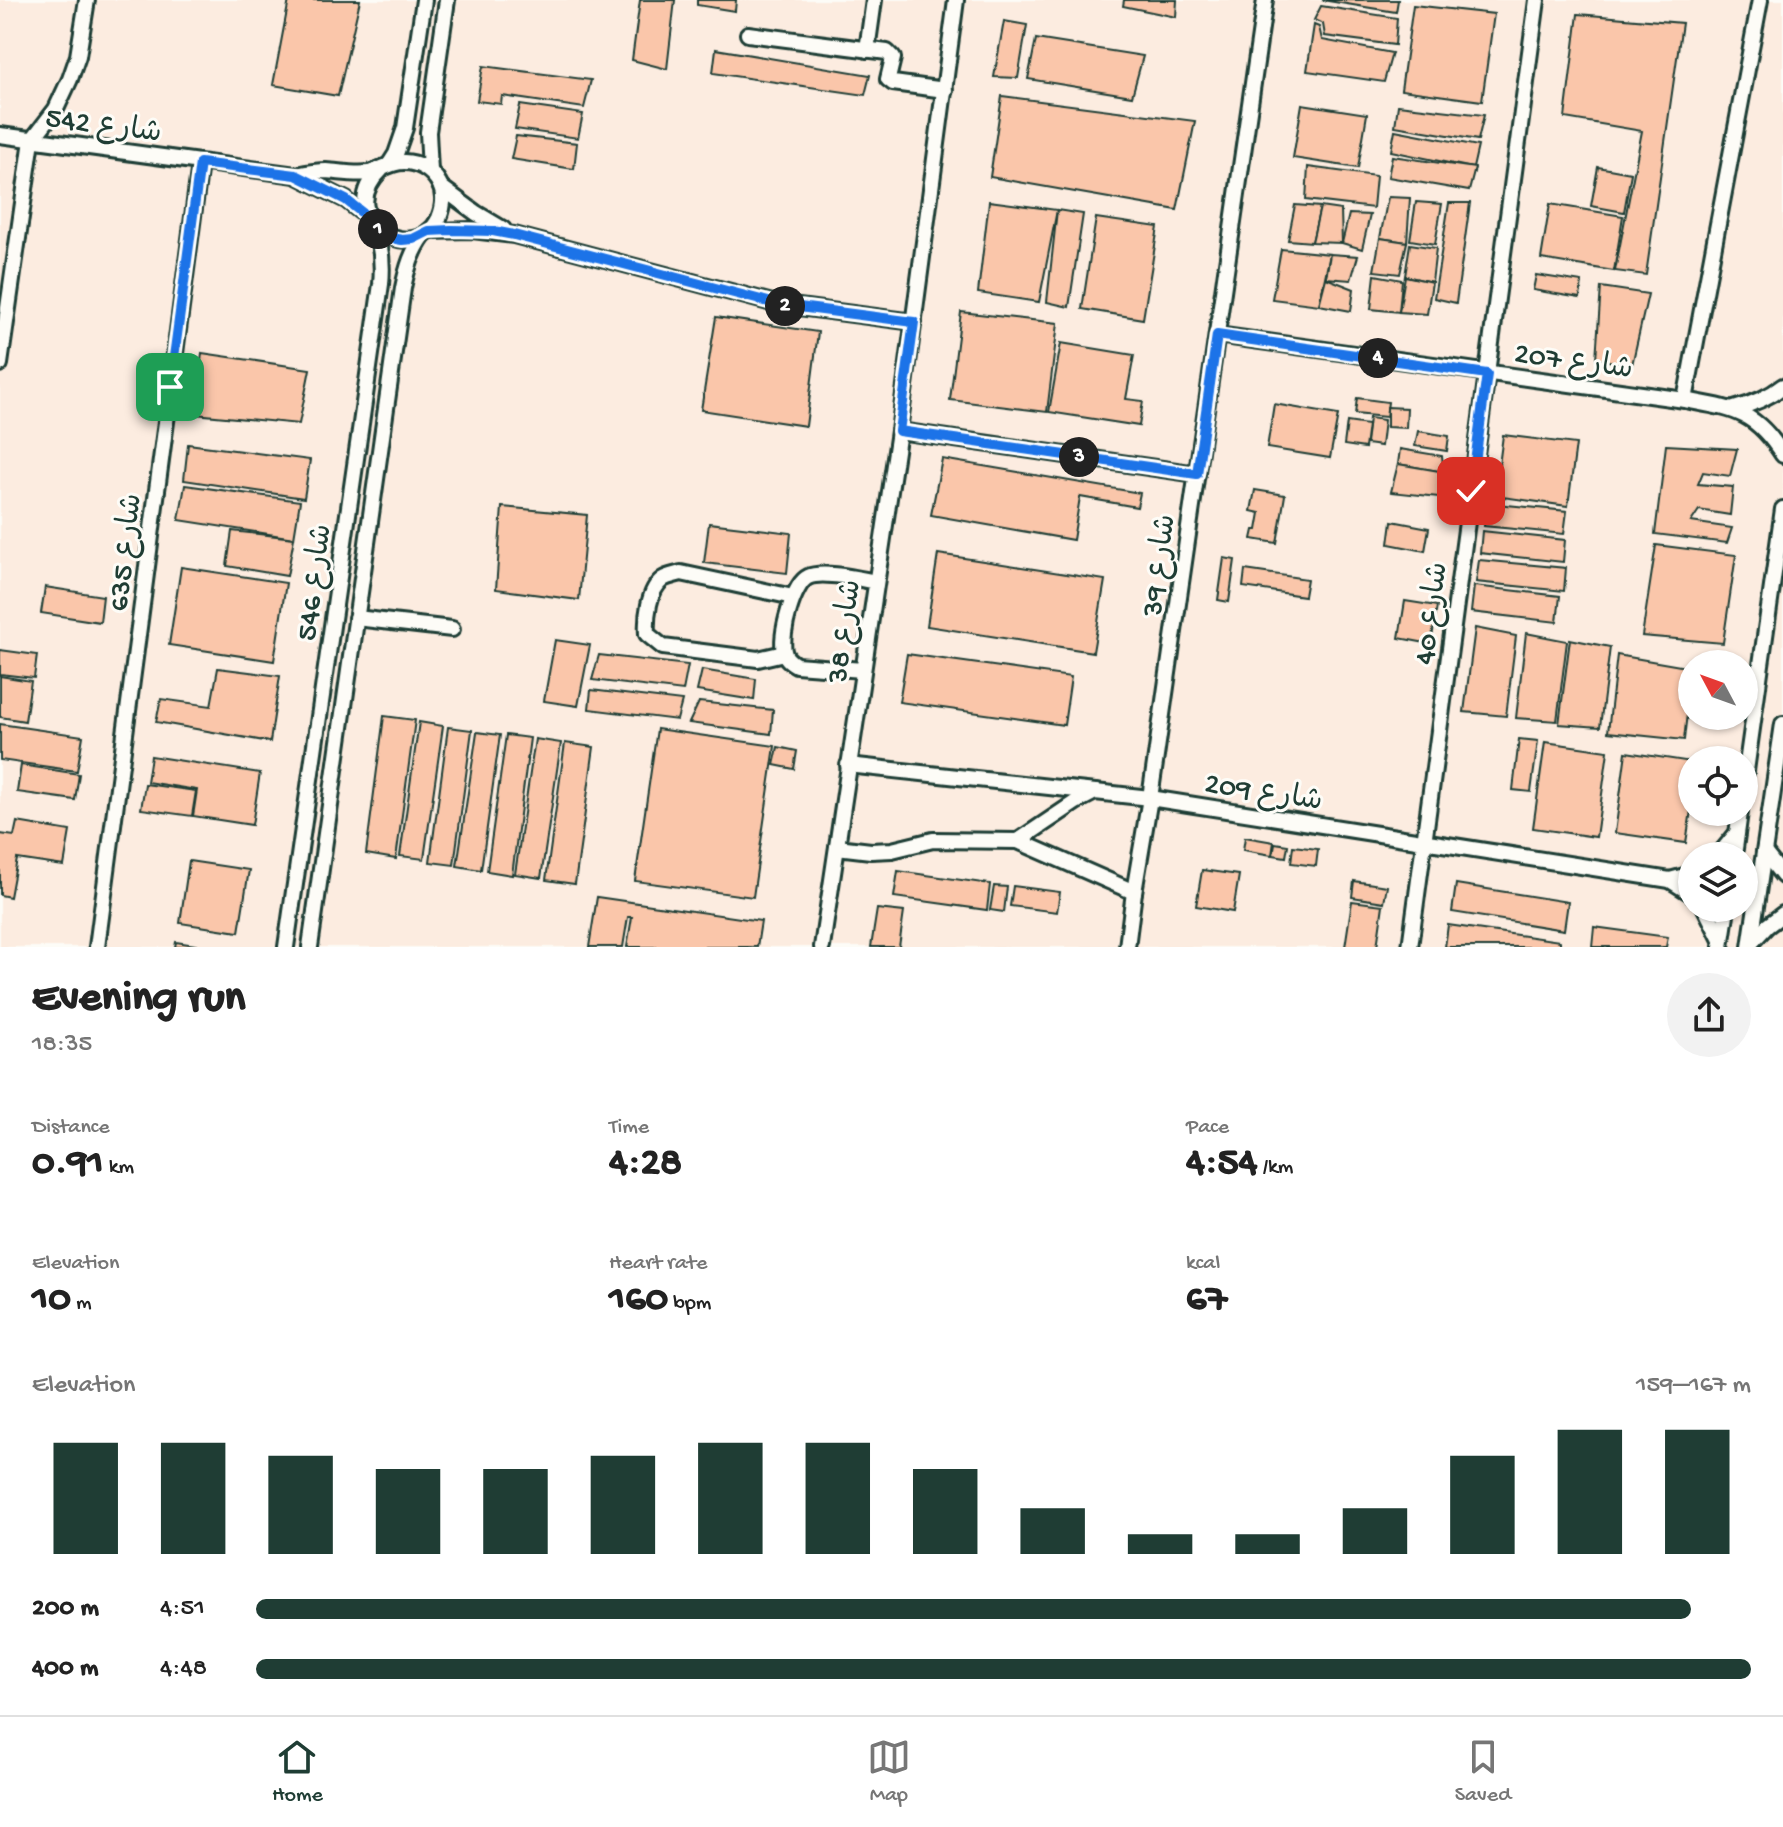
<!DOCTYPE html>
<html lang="en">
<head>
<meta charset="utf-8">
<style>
  body { margin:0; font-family:"Gochi Hand","Playpen Sans Arabic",sans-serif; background:#f2f2f2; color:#222; height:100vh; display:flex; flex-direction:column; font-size:30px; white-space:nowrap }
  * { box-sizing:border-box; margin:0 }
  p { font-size:26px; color:#767676 }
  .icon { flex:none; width:44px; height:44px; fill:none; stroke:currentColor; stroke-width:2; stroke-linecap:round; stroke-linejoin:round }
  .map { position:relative; height:947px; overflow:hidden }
  .drawer { display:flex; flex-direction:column; background:#fff; flex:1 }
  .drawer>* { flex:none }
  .needle { width:52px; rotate:311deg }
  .fabs { position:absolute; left:1678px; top:650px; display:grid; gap:16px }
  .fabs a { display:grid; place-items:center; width:80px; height:80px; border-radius:50%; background:#fff; box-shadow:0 2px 6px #0004; font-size:40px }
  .pin { position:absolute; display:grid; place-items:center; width:68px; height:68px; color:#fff; margin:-34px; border-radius:16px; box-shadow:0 4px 12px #0006 }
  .km { position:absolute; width:40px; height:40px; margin:-20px; border-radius:50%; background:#222; color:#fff; font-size:22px; line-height:40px; text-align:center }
  .round { display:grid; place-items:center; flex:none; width:84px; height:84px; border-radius:42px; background:#f2f2f2 }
  .head { display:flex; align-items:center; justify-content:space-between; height:136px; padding:0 32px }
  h1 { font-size:44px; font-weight:700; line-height:60px }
  .stats { display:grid; grid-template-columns:repeat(3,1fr); gap:12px; height:136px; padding:8px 32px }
  .stats div { display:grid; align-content:center }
  .stats b { font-size:40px; font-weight:700 }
  .stats small { font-size:22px; font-weight:400 }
  .stats p { font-size:22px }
  .chart { height:224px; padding:16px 32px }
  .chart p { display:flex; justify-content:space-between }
  .chart svg { width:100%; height:144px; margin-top:8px; stroke:#1f3d34; stroke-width:6 }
  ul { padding:0 32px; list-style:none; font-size:26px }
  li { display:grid; grid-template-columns:128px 96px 1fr; align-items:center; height:60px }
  li i { height:20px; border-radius:10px; background:#1f3d34 }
  .dock { display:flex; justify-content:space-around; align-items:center; height:112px; border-top:2px solid #e0e0e0; background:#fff; font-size:22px; color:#767676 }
  .dock a { display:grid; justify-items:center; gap:4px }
  .dock .on { color:#1f3d34 }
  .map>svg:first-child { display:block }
  .built { fill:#fcece0; fill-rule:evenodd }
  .building { fill:#fac6aa; stroke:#1f3d34; stroke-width:2 }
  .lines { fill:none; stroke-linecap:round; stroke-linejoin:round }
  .minor-casing { stroke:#1f3d34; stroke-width:20 }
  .minor { stroke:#fdfcf7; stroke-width:14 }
  .route-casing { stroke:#fff; stroke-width:16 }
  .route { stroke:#1a73e8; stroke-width:10 }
  .labels { text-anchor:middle; stroke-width:6; stroke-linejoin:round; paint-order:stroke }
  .street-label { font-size:30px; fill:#1f3d34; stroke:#fdfcf7 }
</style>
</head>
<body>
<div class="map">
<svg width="1783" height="947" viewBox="0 0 1783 947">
  <rect width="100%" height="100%" fill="#fdfcf7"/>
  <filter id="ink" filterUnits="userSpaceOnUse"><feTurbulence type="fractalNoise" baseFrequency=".0125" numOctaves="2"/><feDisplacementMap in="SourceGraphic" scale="16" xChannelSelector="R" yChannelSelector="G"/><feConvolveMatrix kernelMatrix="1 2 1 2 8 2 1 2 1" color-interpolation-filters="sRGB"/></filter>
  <g filter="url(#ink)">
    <path class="built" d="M0,0h1783v947h-1783zM1692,664h52v52h-52zM1692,760h52v52h-52zM1692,856h52v52h-52z"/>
    <g class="building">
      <polygon points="289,0 360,0 338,96 273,85"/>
      <polygon points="640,0 675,0 667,69 632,60"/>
      <polygon points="697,0 736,0 735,11 697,5"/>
      <polygon points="1124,0 1177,0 1176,17 1123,6"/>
      <polygon points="1322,0 1398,0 1396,12"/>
      <polygon points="1413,5 1494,14 1482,101 1401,90"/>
      <polygon points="1321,6 1397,18 1395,45 1325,36 1323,24 1314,20"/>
      <polygon points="1578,14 1682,23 1646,275 1615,271 1642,131 1565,118"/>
      <polygon points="1004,21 1027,25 1018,78 994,77"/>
      <polygon points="1314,25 1319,27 1322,40 1392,53 1384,82 1307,71"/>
      <polygon points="1036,39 1143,56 1132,96 1028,79"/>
      <polygon points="716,49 870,75 865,95 713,73"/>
      <polygon points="483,66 591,80 584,108 502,96 501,104 477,101"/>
      <polygon points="1002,96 1195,121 1177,210 990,177"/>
      <polygon points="1302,104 1367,114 1358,168 1293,158"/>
      <polygon points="520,105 583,114 578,138 515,129"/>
      <polygon points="1398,105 1484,115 1478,140 1395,126"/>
      <polygon points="1395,130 1478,146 1473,168 1391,151"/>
      <polygon points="516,136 577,143 574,169 511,159"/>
      <polygon points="1392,156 1475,168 1469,191 1388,177"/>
      <polygon points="1308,167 1376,176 1373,208 1306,200"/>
      <polygon points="1598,167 1631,173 1624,212 1591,206"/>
      <polygon points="1388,197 1410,198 1407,242 1380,238"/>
      <polygon points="989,201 1057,210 1039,302 978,293"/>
      <polygon points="1416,202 1442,204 1435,244 1410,240"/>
      <polygon points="1449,203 1470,203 1456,303 1434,298"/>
      <polygon points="1550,204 1623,216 1614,271 1541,259"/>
      <polygon points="1295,205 1320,207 1312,242 1288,240"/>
      <polygon points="1320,207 1341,210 1342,243 1312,242"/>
      <polygon points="1057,210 1083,214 1069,307 1047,302"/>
      <polygon points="1349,214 1370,215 1362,249 1342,243"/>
      <polygon points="1096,218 1158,227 1143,319 1082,309"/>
      <polygon points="1380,238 1407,242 1400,274 1374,271"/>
      <polygon points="1410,244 1436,248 1432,282 1405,276"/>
      <polygon points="1281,249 1330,254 1319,305 1272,299"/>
      <polygon points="1330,254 1358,256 1351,280 1326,278"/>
      <polygon points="1375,275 1402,280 1399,312 1371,309"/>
      <polygon points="1536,275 1582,282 1580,298 1533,290"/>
      <polygon points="1405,276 1432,282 1427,314 1399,312"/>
      <polygon points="1326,278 1354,289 1351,311 1319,305"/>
      <polygon points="1601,287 1648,294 1632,365 1596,359"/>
      <polygon points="961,312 1058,323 1047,412 950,400"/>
      <polygon points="716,317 818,332 806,426 701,410"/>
      <polygon points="1061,343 1134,355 1126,399 1143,401 1139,426 1049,412"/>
      <polygon points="202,353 310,369 299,424 195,414"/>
      <polygon points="1357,398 1388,402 1386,417 1355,414"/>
      <polygon points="1274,404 1338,415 1330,458 1267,448"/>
      <polygon points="1387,407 1407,408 1406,428 1387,427"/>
      <polygon points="1369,418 1384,420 1381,446 1366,444"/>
      <polygon points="1347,422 1368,425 1365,448 1344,445"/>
      <polygon points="1418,431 1449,436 1447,451 1415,446"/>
      <polygon points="1503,435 1576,444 1568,506 1495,496"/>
      <polygon points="188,444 310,460 304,498 184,480"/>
      <polygon points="1666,445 1737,449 1730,476 1703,472 1698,484 1733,487 1730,515 1699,510 1691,522 1732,528 1727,543 1655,534"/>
      <polygon points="1400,449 1442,456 1444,472 1398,464"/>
      <polygon points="942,459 1140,493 1137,507 1080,497 1073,540 931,515"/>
      <polygon points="1398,464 1451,473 1448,498 1391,492"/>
      <polygon points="185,485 300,501 294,538 179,520"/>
      <polygon points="1255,490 1285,495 1277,543 1252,539 1254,530 1257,530 1260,513 1251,511"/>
      <polygon points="1486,503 1567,511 1564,534 1484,526"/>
      <polygon points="502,507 587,515 579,600 496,589"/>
      <polygon points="1392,521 1429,528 1425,551 1389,544"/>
      <polygon points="709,523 791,533 787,573 704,563"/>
      <polygon points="232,531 294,538 287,576 227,566"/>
      <polygon points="1482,531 1565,540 1563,562 1480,553"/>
      <polygon points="1656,545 1736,555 1723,643 1642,636"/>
      <polygon points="938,554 1105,580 1093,652 927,626"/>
      <polygon points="1224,558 1235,560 1229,602 1218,600"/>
      <polygon points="1479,560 1566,568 1564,591 1476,582"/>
      <polygon points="181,567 286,583 274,661 169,645"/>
      <polygon points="1245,570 1307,579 1304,596 1243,587"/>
      <polygon points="1474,586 1560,596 1557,622 1471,612"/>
      <polygon points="45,587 103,596 100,622 41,613"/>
      <polygon points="1405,601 1437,606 1431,644 1399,638"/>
      <polygon points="1475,628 1516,636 1506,716 1464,712"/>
      <polygon points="1526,633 1567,641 1557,721 1516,718"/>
      <polygon points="1570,639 1610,647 1600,727 1559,724"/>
      <polygon points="555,640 590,645 578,706 544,701"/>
      <polygon points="0,650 37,655 34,678 0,674"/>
      <polygon points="907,654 1071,677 1064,725 899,702"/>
      <polygon points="599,655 688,665 683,691 592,680"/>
      <polygon points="1617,655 1692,668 1684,740 1608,732"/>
      <polygon points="218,668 280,676 270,742 156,722 161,699 211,706"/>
      <polygon points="702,670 756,679 754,700 697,691"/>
      <polygon points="0,676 31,681 25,721 0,717"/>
      <polygon points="591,690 682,701 677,720 589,709"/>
      <polygon points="699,702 773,710 771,734 689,723"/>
      <polygon points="384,716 415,720 396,859 366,854"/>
      <polygon points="419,722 443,726 424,859 400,856"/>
      <polygon points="0,724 83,736 77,771 0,760"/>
      <polygon points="448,727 472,730 454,865 430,862"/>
      <polygon points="657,729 775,746 753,897 635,881"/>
      <polygon points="477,732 500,735 481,870 457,866"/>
      <polygon points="506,735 530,738 512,875 487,871"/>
      <polygon points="535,739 561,743 541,878 515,874"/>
      <polygon points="1519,739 1538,741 1531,792 1513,790"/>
      <polygon points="1545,742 1608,751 1596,837 1533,828"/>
      <polygon points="565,743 594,747 575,884 546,880"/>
      <polygon points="778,747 797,751 794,769 774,765"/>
      <polygon points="1626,752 1692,762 1692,804 1686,843 1615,833"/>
      <polygon points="151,756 260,773 252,825 193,816 197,790 147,782"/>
      <polygon points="21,765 79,774 75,800 17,792"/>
      <polygon points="145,784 196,791 192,816 141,809"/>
      <polygon points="17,822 70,831 64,866 17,859 10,897 0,895 0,834 14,836"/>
      <polygon points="1245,837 1274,842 1272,855 1243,850"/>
      <polygon points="1275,843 1288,845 1286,857 1273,855"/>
      <polygon points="1293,846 1318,849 1316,866 1291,863"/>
      <polygon points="189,861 249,870 239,932 180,923"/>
      <polygon points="1202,870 1239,875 1233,912 1196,906"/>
      <polygon points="898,871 990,884 987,910 894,897"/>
      <polygon points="1354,881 1387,886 1384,902 1352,897"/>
      <polygon points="1456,884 1568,902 1564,930 1452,912"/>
      <polygon points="994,886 1007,887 1004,912 990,910"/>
      <polygon points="1013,886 1060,892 1057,912 1010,906"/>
      <polygon points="597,897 761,921 757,947 627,947 632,917 628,917 623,947 589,947"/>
      <polygon points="1352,901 1383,905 1377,947 1345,947"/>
      <polygon points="877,909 904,912 899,947 871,947"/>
      <polygon points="1448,925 1560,941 1560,947 1445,947"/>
      <polygon points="1594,927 1668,937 1666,947 1592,947"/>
      <polygon points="176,942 208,947 175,947"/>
    </g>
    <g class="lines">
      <defs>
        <g id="minor">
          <polyline points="748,34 887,52 893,58 888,79 893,83 945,90"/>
          <polyline points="867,50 874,0"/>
          <path d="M0,135l296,40c10,-2 20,-4 30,-4 15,1 29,4 43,2 12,-3 22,-11 35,-11 14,0 28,8 35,21 6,11 5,23 0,35 -25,52 -108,0 -58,-48"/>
          <polyline points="389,165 396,154 405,128 424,0"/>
          <polyline points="430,171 428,132 447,0"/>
          <polyline points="296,175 346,200 370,219"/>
          <polyline points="441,187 476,213 503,229"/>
          <polyline points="429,231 472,230 514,235 776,304 914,322"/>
          <path d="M1217,335l468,65c48,9 70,10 98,55"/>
          <polyline points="0,364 32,140 56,109 70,79 78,56 87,0"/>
          <polyline points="1685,400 1760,0"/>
          <path d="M1734,409c19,-5 34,-11 49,-23"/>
          <polyline points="899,431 1197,474"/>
          <polyline points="356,618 452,629"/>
          <path d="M784,653l-26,6 -95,-12 -16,-13c-1,-16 1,-44 16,-55 5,-3 12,-4 18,-6l112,24"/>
          <path d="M863,670l-67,-5c-6,-4 -11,-7 -12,-14 -4,-16 9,-67 24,-74 14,-7 52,2 68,5"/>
          <polyline points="848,765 1150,798 1670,880 1692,894"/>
          <polyline points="1744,785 1783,509"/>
          <polyline points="1018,841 1076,802 1095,792"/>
          <polyline points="837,847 871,851 892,850 933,840 1018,841 1134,892"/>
          <polyline points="1764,852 1783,876"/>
          <polyline points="1718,856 1737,833"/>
          <polyline points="1734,856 1740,812"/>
          <polyline points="1670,880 1692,874"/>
          <polyline points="1705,908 1721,940"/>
          <polyline points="1751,943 1767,926 1783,914"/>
          <polyline points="97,947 200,163"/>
          <path d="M286,947l95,-663c2,-21 1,-40 -8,-59"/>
          <path d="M310,947l93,-659c4,-20 9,-37 21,-53"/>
          <polyline points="822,947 899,431 956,0"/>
          <polyline points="1127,947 1134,892 1150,798 1265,0"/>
          <polyline points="1410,947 1537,0"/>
          <polyline points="1721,947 1727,908"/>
          <polyline points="1750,947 1783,724"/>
        </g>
      </defs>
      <use href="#minor" class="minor-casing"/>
      <use href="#minor" class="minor"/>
    </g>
  </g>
  <g class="lines" filter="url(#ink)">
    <defs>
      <polyline id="route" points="170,387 200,163 296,175 346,200 370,219 381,232 391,238 402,240 413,239 429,231 451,230 493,231 514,235 776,304 914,322 899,431 1197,474 1217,335 1487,374 1471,491"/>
    </defs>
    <use href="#route" class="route-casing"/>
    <use href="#route" class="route"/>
  </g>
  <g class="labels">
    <g class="street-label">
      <text transform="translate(104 123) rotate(8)" y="10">شارع 542</text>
      <text transform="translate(1574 359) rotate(8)" y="10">شارع 207</text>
      <text transform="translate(123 552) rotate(-83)" y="10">شارع 635</text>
      <text transform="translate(1157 565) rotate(-82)" y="10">شارع 39</text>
      <text transform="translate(312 582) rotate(-82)" y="10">شارع 546</text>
      <text transform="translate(1429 613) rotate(-82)" y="10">شارع 40</text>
      <text transform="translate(842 631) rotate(-82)" y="10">شارع 38</text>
      <text transform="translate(1264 790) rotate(9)" y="10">شارع 209</text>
    </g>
  </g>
</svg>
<div class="fabs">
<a><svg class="needle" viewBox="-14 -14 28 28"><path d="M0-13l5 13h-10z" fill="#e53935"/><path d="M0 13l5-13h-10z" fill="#767676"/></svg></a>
<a><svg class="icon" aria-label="locate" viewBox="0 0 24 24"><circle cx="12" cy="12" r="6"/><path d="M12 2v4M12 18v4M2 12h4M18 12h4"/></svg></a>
<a><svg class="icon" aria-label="layers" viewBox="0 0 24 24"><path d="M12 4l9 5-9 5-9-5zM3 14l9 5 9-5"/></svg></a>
</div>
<div class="pin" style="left:170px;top:387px;background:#1e9e55"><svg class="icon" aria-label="arrive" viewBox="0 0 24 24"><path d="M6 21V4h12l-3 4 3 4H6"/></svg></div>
<div class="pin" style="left:1471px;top:491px;background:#d93025"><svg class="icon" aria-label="check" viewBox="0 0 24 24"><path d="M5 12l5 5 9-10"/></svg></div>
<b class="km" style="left:378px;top:229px">1</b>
<b class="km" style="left:785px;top:306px">2</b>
<b class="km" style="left:1079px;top:457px">3</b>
<b class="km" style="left:1378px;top:358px">4</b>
</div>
<section class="drawer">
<div class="head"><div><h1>Evening run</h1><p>18:35</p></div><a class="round"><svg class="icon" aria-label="share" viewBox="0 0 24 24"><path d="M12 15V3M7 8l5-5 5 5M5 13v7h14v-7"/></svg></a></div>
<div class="stats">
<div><p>Distance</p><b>0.91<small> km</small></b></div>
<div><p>Time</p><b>4:28</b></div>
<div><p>Pace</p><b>4:54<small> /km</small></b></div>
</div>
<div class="stats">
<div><p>Elevation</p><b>10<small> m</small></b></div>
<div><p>Heart rate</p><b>160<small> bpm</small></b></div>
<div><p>kcal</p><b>67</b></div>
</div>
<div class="chart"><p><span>Elevation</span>159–167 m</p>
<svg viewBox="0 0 160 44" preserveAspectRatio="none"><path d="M5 44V10M15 44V10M25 44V14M35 44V18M45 44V18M55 44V14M65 44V10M75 44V10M85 44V18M95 44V30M105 44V38M115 44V38M125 44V30M135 44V14M145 44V6M155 44V6"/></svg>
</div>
<ul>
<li><b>200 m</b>4:51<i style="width:96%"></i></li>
<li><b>400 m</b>4:48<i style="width:100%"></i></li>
</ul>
</section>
<nav class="dock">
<a class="on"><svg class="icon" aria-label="home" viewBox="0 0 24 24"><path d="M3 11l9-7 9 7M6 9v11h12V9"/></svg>Home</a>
<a><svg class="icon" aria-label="map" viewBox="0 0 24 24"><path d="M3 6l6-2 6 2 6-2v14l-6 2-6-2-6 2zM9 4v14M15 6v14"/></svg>Map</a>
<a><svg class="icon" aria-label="saved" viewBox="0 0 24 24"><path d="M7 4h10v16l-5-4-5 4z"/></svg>Saved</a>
</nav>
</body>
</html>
